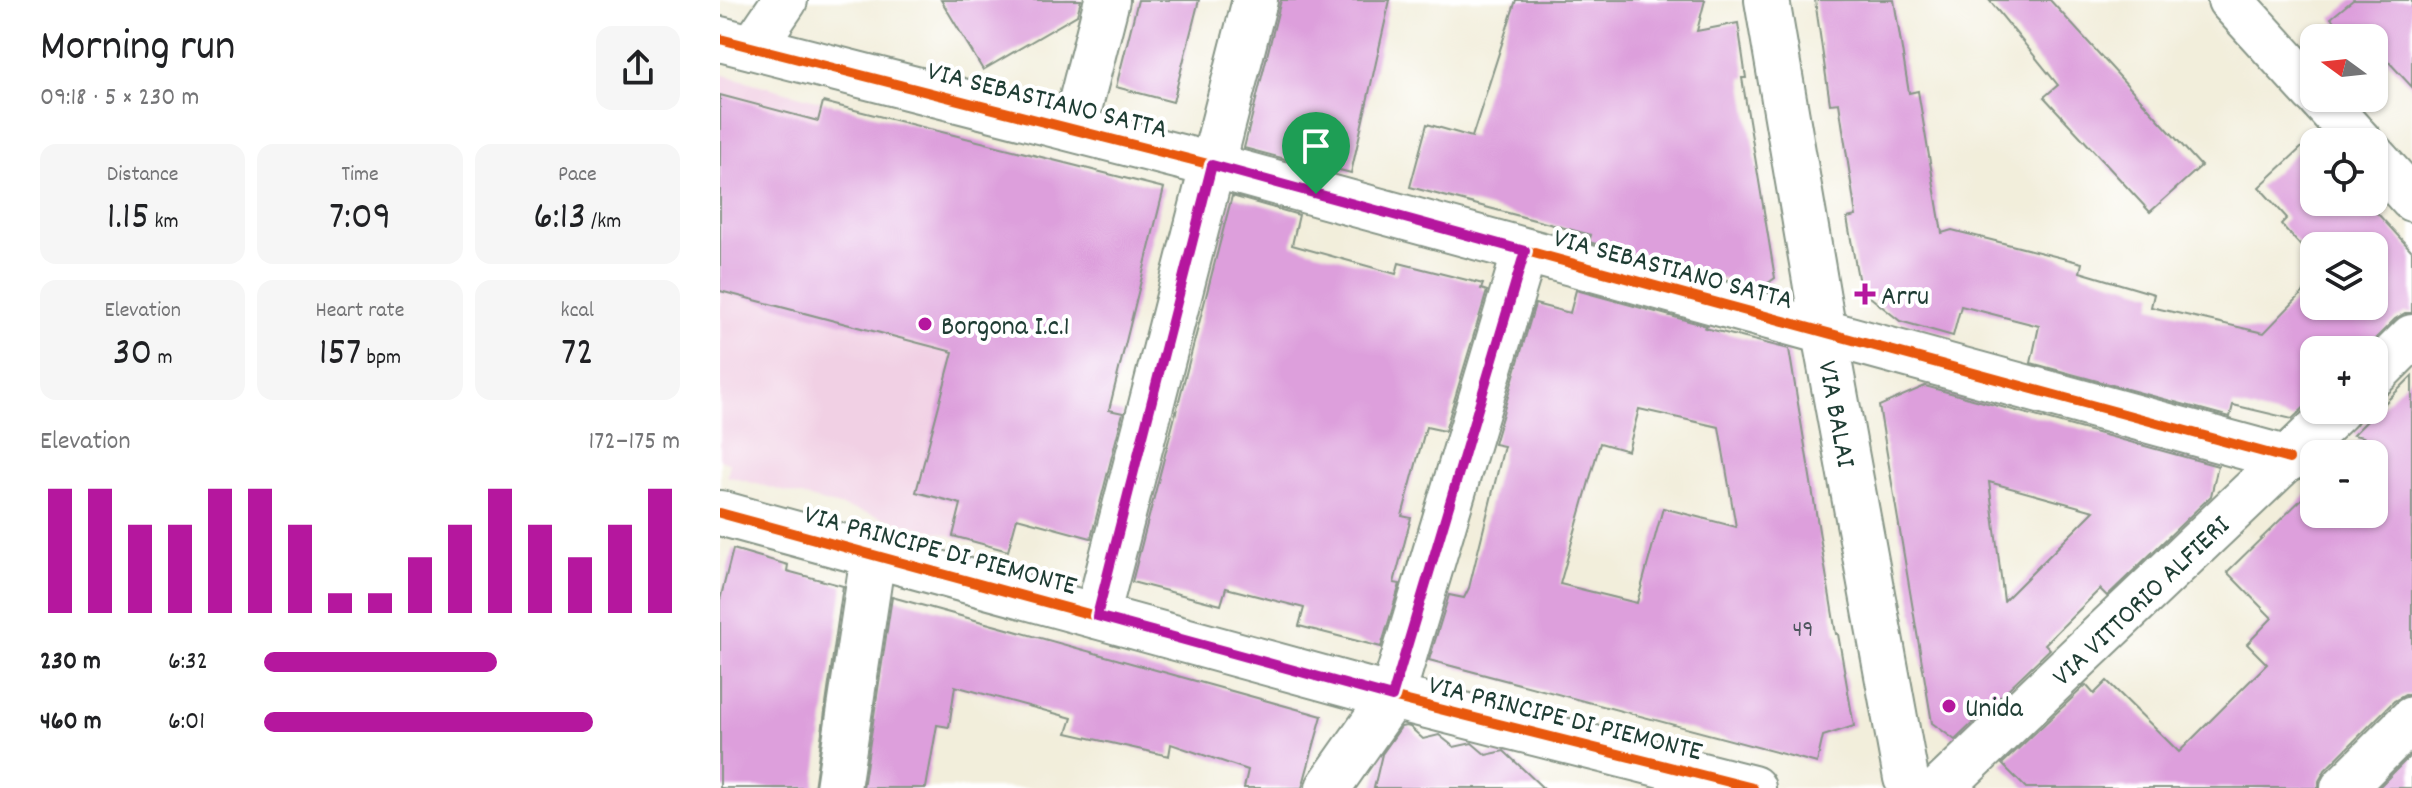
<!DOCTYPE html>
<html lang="en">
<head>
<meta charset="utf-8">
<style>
  body { margin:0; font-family:Dekko,sans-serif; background:#f6f6f6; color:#202124; height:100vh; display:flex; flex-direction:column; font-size:30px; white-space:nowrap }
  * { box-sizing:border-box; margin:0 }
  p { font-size:26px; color:#757577 }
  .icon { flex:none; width:44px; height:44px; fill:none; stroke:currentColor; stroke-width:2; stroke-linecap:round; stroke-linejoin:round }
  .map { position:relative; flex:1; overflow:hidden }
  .panel { display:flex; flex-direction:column; background:#fff; width:720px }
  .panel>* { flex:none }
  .needle { width:52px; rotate:285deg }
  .fabs { position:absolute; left:1580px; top:24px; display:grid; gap:16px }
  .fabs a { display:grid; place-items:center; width:88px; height:88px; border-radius:16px; background:#fff; box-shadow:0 2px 6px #0004; font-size:40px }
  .pin { position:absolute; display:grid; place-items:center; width:68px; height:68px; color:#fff; margin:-82px -34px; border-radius:50% 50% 50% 0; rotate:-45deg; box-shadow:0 0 8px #0007 }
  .pin .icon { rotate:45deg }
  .round { display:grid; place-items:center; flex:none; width:84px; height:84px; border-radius:16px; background:#f6f6f6 }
  .summary { display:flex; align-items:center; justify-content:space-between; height:136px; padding:0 40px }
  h1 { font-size:44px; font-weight:600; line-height:60px }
  .stats { display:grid; grid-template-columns:repeat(3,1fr); gap:12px; height:136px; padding:8px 40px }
  .stats div { display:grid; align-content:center; border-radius:16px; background:#f6f6f6; text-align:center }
  .stats b { font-size:40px; font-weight:600 }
  .stats small { font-size:22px; font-weight:400 }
  .stats p { font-size:22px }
  .chart { height:224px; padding:16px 40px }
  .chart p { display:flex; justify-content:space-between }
  .chart svg { width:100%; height:144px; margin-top:8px; stroke:#b5179e; stroke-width:6 }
  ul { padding:0 40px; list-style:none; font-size:26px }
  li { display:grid; grid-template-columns:128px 96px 1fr; align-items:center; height:60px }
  li i { height:20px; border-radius:10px; background:#b5179e }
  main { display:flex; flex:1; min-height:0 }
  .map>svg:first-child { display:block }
  .built { fill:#f1d0e4 }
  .building { fill:#dd9fdc; fill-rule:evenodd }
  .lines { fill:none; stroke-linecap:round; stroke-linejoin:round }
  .street-casing { stroke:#889688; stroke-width:48 }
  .secondary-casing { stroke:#889688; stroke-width:48 }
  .street { stroke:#fff; stroke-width:44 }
  .secondary { stroke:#fff; stroke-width:44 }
  .cycleway-casing { stroke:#fff; stroke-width:15 }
  .cycleway { stroke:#e8590c; stroke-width:10 }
  .route-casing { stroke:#fff; stroke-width:16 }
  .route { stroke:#b5179e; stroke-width:10 }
  .poi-dot { fill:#b5179e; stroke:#fff; stroke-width:3 }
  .labels { text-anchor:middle; stroke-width:8; stroke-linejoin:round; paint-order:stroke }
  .number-label { font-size:24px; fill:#4e565e }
  .street-label { font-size:28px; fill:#1f3d34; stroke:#fff }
  .poi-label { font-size:28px; fill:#1f3d34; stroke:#fff; text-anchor:start }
</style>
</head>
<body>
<main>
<section class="panel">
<div class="summary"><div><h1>Morning run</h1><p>09:18 · 5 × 230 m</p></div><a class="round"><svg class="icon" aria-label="share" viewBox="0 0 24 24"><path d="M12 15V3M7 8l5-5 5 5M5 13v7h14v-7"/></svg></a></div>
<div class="stats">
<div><p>Distance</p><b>1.15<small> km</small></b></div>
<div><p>Time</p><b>7:09</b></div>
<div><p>Pace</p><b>6:13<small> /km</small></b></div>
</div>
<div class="stats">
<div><p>Elevation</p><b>30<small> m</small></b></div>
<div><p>Heart rate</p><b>157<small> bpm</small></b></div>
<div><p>kcal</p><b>72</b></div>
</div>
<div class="chart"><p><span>Elevation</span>172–175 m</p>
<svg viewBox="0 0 160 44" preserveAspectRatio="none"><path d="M5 44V6M15 44V6M25 44V17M35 44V17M45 44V6M55 44V6M65 44V17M75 44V38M85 44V38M95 44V27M105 44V17M115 44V6M125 44V17M135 44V27M145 44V17M155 44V6"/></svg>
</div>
<ul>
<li><b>230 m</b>6:32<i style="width:56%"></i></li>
<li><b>460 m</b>6:01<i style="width:79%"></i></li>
</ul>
</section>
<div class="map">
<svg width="1692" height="788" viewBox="0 0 1692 788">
  <rect width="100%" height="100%" fill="#fff"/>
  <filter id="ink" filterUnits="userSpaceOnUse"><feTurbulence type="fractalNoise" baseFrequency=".0125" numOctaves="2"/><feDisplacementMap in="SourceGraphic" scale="16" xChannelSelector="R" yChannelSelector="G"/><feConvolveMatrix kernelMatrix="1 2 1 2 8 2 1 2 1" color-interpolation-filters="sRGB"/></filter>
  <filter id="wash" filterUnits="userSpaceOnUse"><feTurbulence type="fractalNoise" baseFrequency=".006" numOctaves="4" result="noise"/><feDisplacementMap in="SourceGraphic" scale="32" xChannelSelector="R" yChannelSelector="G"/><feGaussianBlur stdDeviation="1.8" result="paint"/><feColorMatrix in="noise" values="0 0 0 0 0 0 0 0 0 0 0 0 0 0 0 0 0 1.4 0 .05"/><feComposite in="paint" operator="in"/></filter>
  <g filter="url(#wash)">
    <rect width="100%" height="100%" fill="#f2eedb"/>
    <polygon class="built" points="0,74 103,102 444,188 358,534 297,518 288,551 7,476 10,463 0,460"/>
    <g id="blocks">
      <g class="building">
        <polygon points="221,0 361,0 357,15 263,70"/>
        <polygon points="418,0 479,0 453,102 396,87"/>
        <polygon points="561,0 670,0 631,173 593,163 592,166 524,148"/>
        <polygon points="796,0 985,0 977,31 1018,23 1026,78 1022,78 1055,278 1040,289 869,242 871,235 690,187 707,124 752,137"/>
        <polygon points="1095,0 1174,0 1189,93 1198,91 1222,233 1232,230 1362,263 1360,272 1434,294 1431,307 1544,333 1594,281 1594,306 1654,306 1654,246 1594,246 1594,261 1561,224 1567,218 1539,187 1594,136 1594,202 1647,202 1692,251 1692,313 1685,313 1675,319 1644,350 1594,350 1594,398 1572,419 1513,405 1510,417 1311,363 1319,326 1241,306 1233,336 1180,321 1140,289 1127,218 1136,216 1119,103 1110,104"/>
        <polygon points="1269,0 1330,0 1481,166 1430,212 1324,97 1338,85"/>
        <polygon points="1633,0 1692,0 1692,87 1654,46 1654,38 1629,38 1611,18"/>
        <polygon points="0,95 98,121 103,102 444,188 389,410 403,413 371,538 297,518 288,551 233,536 241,504 196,492 233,352 0,291"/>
        <polygon points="512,196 579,215 572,245 676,274 679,263 763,284 761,289 767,291 725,431 706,427 682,516 691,518 674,583 680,584 661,647 579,626 584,608 506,588 501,605 412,582"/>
        <path d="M856,290l131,36 -2,2 84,21 47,285h2l16,92 -31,10 -6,27 -388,-103 20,-65 15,3 5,-10 35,-142 -10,-2 41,-140 35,9zM919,409l80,18 17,100 -73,-19 -26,95 -77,-19 40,-141 28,8z"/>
        <polygon points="1692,376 1692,695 1685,695 1674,701 1605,770 1599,781 1599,788 1306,788 1282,764 1366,685 1374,694 1387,681 1459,752 1547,664 1527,644 1552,618 1507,572 1594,487 1594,514 1654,514 1654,454 1627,454 1643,437 1633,435"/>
        <path d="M1205,386l293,80 -7,30 -104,100 -7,-7 -55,55 5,5 -95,91 -23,-17 -53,-317zM1269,482l105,29 -90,90z"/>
        <polygon points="13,549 68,565 67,571 123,586 94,788 0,788 0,600"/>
        <polygon points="172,597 602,716 582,788 524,788 528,770 451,744 449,756 347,733 352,718 235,686 229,727 217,725 206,788 143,788"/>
        <polygon points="686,726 690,727 703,739 719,735 734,747 752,743 766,755 784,751 823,788 654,788 662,754 681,727"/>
        <polygon points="1692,754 1692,788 1658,788"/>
      </g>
    </g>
  </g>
  <g filter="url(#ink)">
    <use href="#blocks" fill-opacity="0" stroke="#889688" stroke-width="2"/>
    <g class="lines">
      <defs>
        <g id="street">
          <polyline points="1510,0 1594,92"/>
          <polyline points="0,39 492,165 1569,459"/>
          <polyline points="33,47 65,0"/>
          <polyline points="1600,98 1640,142"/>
          <polyline points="354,129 387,0"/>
          <polyline points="1654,157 1692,199"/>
          <polyline points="1654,375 1692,337"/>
          <polyline points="377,616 535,0"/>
          <polyline points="118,788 153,556"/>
          <polyline points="608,788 672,697 805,251"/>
          <path id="s1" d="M1221,788l397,-378"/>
          <polyline points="1623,788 1692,719"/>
        </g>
        <g id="secondary">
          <path id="s2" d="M1047,0l57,333 82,445"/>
          <polyline points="0,513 672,697 1033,788"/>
        </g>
      </defs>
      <use href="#street" class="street-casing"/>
      <use href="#secondary" class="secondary-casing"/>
      <use href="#street" class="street"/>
      <use href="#secondary" class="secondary"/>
      <defs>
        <g id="cycleway">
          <polyline points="0,39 492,165 1569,459"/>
          <polyline points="0,513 672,697 1033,788"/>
        </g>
      </defs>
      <use href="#cycleway" class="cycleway-casing"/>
      <use href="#cycleway" class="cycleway"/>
    </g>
  </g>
  <g class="lines" filter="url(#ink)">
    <defs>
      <polygon id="route" points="492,165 805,251 672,697 377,616"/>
    </defs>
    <use href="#route" class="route-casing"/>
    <use href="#route" class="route"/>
  </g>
  <g class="poi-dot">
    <path d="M1141 282h8v8h8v8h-8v8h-8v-8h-8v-8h8z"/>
    <circle cx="205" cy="324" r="8"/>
    <circle cx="1229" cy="706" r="8"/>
  </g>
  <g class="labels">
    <g class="number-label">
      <text x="1083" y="636">49</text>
    </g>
    <g class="street-label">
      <text transform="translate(328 98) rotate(14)" y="10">VIA SEBASTIANO SATTA</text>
      <text transform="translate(954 267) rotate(15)" y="10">VIA SEBASTIANO SATTA</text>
      <text dy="10" stroke="none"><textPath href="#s2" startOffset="420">VIA BALAI</textPath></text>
      <text transform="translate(221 548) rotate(15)" y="10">VIA PRINCIPE DI PIEMONTE</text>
      <text dy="10" stroke="none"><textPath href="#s1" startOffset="274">VIA VITTORIO ALFIERI</textPath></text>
      <text transform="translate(846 716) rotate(14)" y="10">VIA PRINCIPE DI PIEMONTE</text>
    </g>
    <g class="poi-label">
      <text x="1161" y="304">Arru</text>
      <text x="221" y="334">Borgona I.c.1</text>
      <text x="1245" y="716">Unida</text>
    </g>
  </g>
</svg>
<div class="fabs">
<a><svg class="needle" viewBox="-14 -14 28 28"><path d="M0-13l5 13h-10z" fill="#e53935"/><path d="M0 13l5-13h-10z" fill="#757577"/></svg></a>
<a><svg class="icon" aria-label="locate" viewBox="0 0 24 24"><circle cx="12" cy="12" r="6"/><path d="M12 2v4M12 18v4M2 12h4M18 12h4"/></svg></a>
<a><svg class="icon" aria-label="layers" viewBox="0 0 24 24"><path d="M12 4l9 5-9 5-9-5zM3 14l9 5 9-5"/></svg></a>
<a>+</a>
<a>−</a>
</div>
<div class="pin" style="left:596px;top:194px;background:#1e9e55"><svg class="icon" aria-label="arrive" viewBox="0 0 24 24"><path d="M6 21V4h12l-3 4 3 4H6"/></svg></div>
</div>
</main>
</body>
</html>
